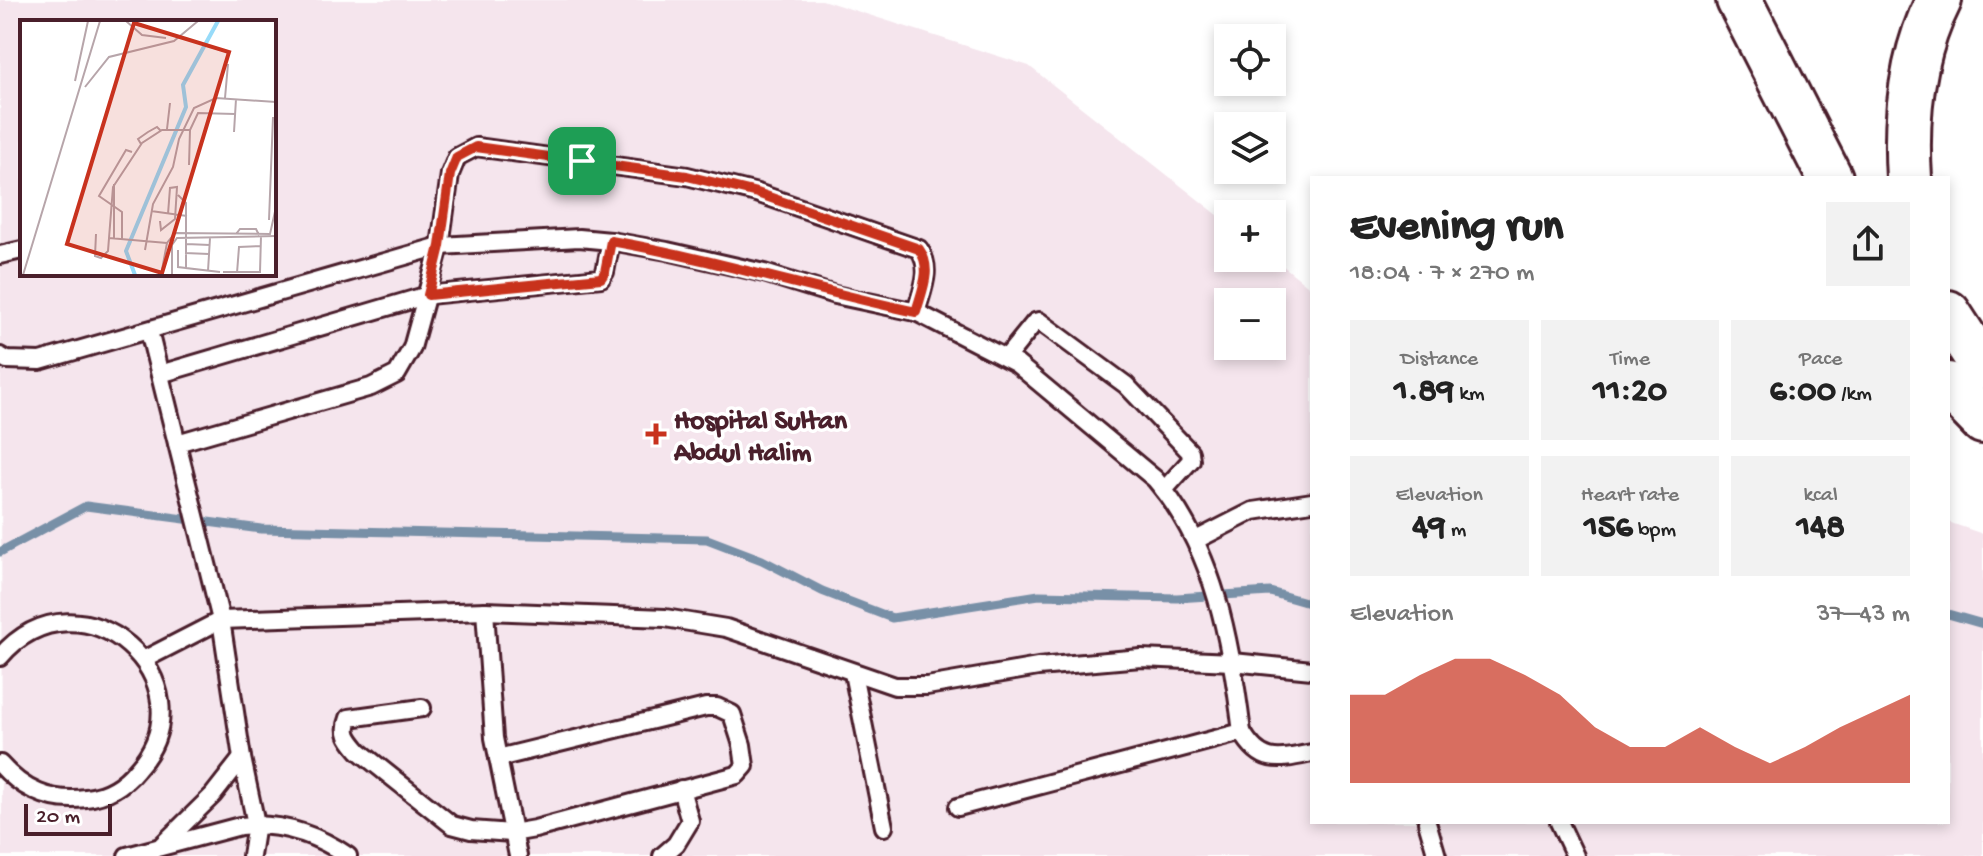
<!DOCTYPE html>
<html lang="en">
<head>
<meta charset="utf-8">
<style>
  body { margin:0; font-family:"Gochi Hand",sans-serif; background:#f2f2f2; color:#222; height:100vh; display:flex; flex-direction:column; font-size:30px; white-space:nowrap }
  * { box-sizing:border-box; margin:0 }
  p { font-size:26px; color:#767676 }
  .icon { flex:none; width:44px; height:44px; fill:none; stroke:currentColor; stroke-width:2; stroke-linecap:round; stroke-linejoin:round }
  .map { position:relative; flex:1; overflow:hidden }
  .sheet { position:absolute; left:1310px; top:176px; width:640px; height:648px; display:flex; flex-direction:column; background:#fff; border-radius:0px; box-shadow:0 4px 12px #0003 }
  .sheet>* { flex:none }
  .fabs { position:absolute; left:1214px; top:24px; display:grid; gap:16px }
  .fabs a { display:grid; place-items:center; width:72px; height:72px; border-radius:0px; background:#fff; box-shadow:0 4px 12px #0003; font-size:40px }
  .scale { position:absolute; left:24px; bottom:20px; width:88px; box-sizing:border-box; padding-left:8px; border:4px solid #4a1f2b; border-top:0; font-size:22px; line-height:28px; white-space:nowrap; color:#4a1f2b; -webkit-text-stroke:6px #fff; paint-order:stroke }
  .pin { position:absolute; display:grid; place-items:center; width:68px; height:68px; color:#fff; margin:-34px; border-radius:16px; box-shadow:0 4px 12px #0006 }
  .round { display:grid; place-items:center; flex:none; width:84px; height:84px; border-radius:0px; background:#f2f2f2 }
  .headline { display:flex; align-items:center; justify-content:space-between; height:136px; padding:0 40px }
  h1 { font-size:44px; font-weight:700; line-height:60px }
  .stats { display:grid; grid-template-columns:repeat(3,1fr); gap:12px; height:136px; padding:8px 40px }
  .stats div { display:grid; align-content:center; border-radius:0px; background:#f2f2f2; text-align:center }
  .stats b { font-size:34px; font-weight:700 }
  .stats small { font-size:22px; font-weight:400 }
  .stats p { font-size:22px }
  .chart { height:224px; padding:16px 40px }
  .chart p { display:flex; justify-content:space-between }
  .chart svg { width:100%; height:144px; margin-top:8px; fill:#c8321e; opacity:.7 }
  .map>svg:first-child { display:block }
  .built { fill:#f5e5ed; fill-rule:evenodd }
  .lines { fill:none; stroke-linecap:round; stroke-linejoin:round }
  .stream { stroke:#7890a7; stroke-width:9 }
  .lane-casing { stroke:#4a1f2b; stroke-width:22 }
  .highway-casing { stroke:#4a1f2b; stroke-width:50 }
  .lane { stroke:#fff; stroke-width:16 }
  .highway { stroke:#fff; stroke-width:44 }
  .route-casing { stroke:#fff; stroke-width:16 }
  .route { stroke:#c8321e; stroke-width:10 }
  .poi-dot { fill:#c8321e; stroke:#fff; stroke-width:3 }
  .labels { text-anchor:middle; stroke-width:7; stroke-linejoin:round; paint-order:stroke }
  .poi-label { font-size:28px; font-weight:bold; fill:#4a1f2b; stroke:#fff; text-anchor:start }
  .inset-river { fill:none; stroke:#97dbf9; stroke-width:4 }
  .inset-road { fill:none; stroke:#b7a5aa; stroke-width:2 }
  .view { fill:#c8321e; fill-opacity:0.15; stroke:#c8321e; stroke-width:4 }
  .inset-edge { fill:none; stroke:#4a1f2b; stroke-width:4 }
</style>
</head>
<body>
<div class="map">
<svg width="1983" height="856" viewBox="0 0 1983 856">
  <rect width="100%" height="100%" fill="#fff"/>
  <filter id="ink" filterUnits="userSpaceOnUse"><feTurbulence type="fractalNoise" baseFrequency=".0125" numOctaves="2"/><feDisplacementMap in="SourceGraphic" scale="16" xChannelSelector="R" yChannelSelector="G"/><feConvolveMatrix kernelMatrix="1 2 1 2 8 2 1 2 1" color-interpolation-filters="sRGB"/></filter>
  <g filter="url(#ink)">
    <path class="built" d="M0,0h822l207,66 199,157v35l44,-1 40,32v533h636v-300l35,12v322h-1981zM22,22h252v252h-252zM1228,302h44v44h-44z"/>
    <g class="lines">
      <g class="stream">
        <polyline points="0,552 86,506 261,529 707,539 762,560 822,591 892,618 1039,595 1177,598 1270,592 1312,604"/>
        <polyline points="1948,614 1983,624"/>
      </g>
      <defs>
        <g id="lane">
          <polyline points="0,255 22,250"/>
          <polyline points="149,331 221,620 242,758 256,824 251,856"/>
          <path d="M0,356l7,4 33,1 400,-115 139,-8 32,3 56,10 97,22 71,22 81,17 101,52 138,115c60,70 76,164 87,253l-284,75"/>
          <polyline points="1006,358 1035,322 1039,321 1126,385 1190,452 1191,460 1164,490"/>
          <polyline points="160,374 428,295 601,278 605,272 611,241"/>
          <path d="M177,443l194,-56 26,-13 15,-26 28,-102 10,-72 7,-17 19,-10 211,29 70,17 162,56c14,20 3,41 -3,63"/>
          <polyline points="1196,540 1253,511 1312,502"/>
          <polyline points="485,611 494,738 518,856"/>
          <path d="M0,657c82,-95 215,26 137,112 -13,16 -31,27 -51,29 -36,5 -63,-8 -86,-34"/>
          <polyline points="143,660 221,620 485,611 665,618 726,628 895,686 927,686 1038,667 1141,658 1233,662 1312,670"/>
          <polyline points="853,673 884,827"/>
          <path d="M422,708l-73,10c-6,15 0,21 10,33l93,74 19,5 41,3 23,-4 202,-54 8,-9 -3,-21 -10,-31 -15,-7h-11l-208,51"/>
          <path d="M1242,732c19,33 36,28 70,21"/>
          <polyline points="1427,822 1437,856"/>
          <polyline points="1559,822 1575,856"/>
          <polyline points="162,845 213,795 242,758"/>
          <path d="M127,856l113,-30c39,-4 76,8 108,30"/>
          <polyline points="662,856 676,844 690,821 681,789"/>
        </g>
        <g id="highway">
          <polyline points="1739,0 1830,178"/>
          <path d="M1909,178c-4,-61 2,-123 30,-178"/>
          <polyline points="1948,313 1983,367"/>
          <polyline points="1948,385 1983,421"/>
        </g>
      </defs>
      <use href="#lane" class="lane-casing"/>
      <use href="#highway" class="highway-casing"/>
      <use href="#lane" class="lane"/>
      <use href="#highway" class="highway"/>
    </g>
  </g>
  <g class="lines" filter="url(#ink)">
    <defs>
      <path id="route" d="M476,147l211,29 70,17 162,56c14,20 3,41 -3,63 -103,-22 -202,-53 -305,-71l-6,31 -4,6 -173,17 12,-49 10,-72 7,-17z"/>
    </defs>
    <use href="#route" class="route-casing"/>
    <use href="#route" class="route"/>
  </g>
  <path class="poi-dot" d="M652 422h8v8h8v8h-8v8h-8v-8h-8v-8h8z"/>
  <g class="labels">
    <g class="poi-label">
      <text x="674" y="428">Hospital Sultan<tspan x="674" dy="32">Abdul Halim</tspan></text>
    </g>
  </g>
  <g transform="translate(20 20)">
    <rect width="256" height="256" fill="#fff"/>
    <path class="inset-river" d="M115,255l-9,-24 60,-144 -3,-22 35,-64"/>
    <path class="inset-road" d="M106,1l16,14 24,3M55,61l13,-60M65,67l24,-30 65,-16 24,-20M205,78l3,-34M147,109l3,-26M170,110l8,-17 37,1M214,112l2,-33M121,124l-3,-5 10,-7 9,-5 4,4M158,175l8,8v65l34,4M131,191l36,5M249,200l4,-103M140,201l1,9 14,-11 2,-32 -7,1 -2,26M76,214l-1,22 6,2 7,-7 5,-64 29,-44 20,-13h28l-1,35M216,214l4,-5h16l3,6M89,218l58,5M94,219v-55M102,219v-27l-23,-16 27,-46 6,2M166,224l24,1M125,230l8,-46 20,-37 6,-28 15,-31 22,-10 60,4M158,230v17l8,1M165,233l24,1M188,251l2,-33M203,252h37l1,-36M217,253l2,-26 22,-1M3,255l77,-254M141,255l6,-32 8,-10 95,1 6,-27M152,255v-30l5,-7 99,-2"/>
    <path class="view" d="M114,3l95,29 -67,221 -95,-29z"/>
    <rect width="256" height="256" class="inset-edge"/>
  </g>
</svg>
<div class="fabs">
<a><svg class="icon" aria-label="locate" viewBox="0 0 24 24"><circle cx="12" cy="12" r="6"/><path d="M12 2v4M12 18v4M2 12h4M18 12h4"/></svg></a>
<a><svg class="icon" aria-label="layers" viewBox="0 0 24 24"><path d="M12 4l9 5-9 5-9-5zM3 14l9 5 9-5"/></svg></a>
<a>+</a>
<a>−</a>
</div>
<div class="scale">20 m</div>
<div class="pin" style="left:582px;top:161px;background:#1e9e55"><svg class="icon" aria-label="arrive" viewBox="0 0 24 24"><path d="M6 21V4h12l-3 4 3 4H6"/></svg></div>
<section class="sheet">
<div class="headline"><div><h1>Evening run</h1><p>18:04 · 7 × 270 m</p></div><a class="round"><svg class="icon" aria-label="share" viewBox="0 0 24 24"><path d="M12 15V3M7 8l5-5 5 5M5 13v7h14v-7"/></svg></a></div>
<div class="stats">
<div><p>Distance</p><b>1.89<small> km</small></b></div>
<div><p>Time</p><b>11:20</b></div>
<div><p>Pace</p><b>6:00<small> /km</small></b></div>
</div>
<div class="stats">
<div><p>Elevation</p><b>49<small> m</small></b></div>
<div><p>Heart rate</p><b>156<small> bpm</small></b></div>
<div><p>kcal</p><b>148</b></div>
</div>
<div class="chart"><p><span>Elevation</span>37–43 m</p>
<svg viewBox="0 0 160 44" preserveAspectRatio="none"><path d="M0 44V17L10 17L20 11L30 6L40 6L50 11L60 17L70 27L80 33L90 33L100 27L110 33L120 38L130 33L140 27L150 22L160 17V44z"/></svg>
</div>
</section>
</div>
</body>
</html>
